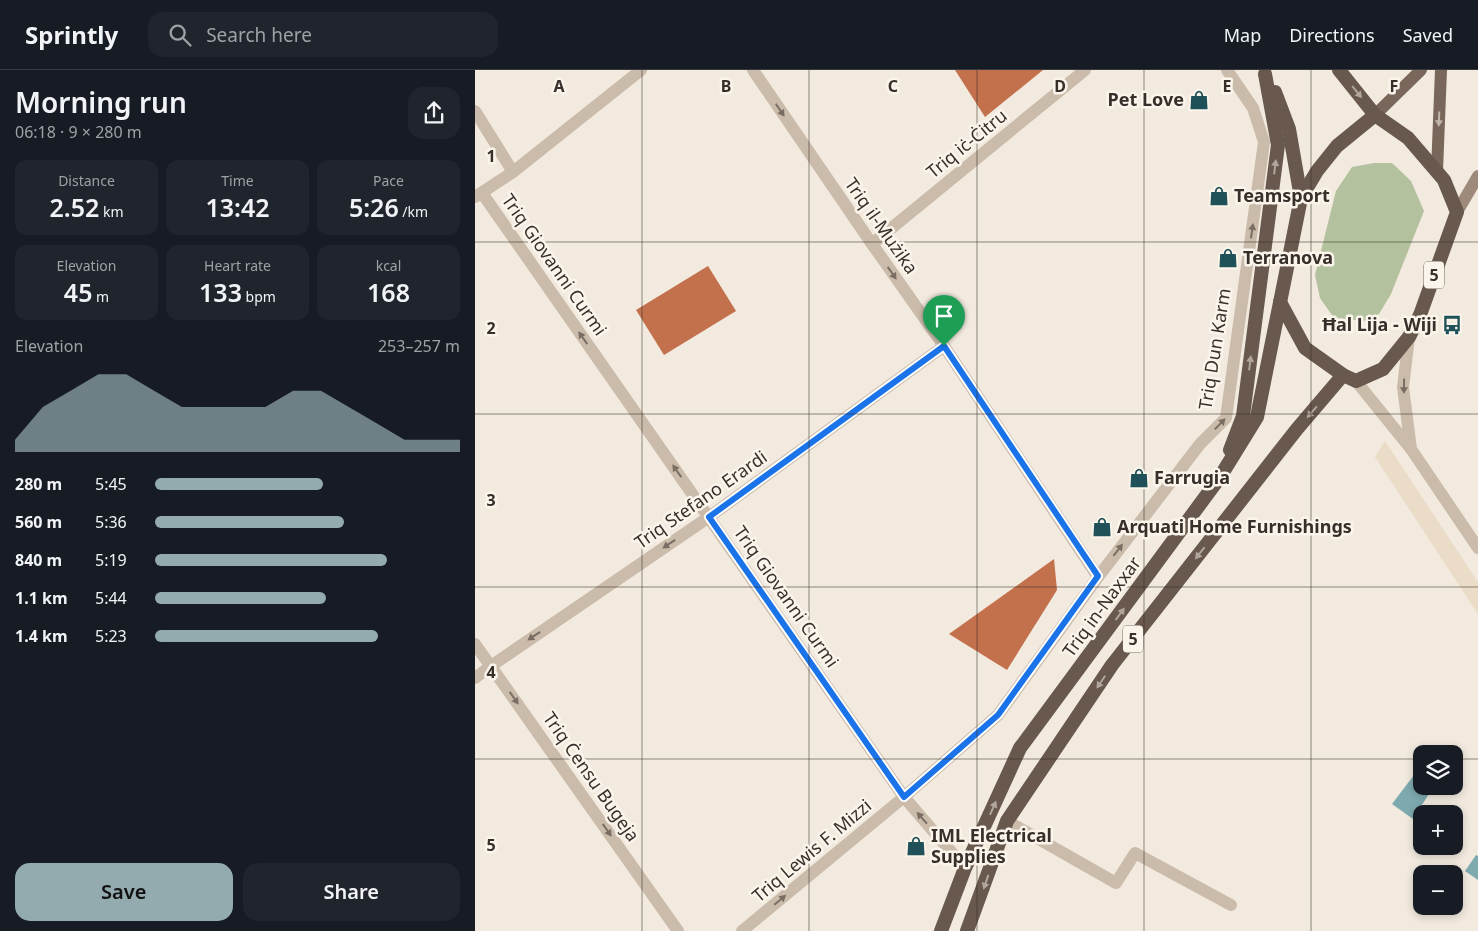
<!DOCTYPE html>
<html lang="en">
<head>
<meta charset="utf-8">
<style>
  body { margin:0; font-family:"Noto Sans",sans-serif; background:#20242c; color:#f1f3f6; height:100vh; display:flex; flex-direction:column; font-size:19px; white-space:nowrap }
  * { box-sizing:border-box; margin:0 }
  p { font-size:16px; color:#9ea1a6 }
  .icon { flex:none; width:28px; height:28px; fill:none; stroke:currentColor; stroke-width:2; stroke-linecap:round; stroke-linejoin:round }
  .map { position:relative; flex:1; overflow:hidden }
  .details { display:flex; flex-direction:column; background:#171b24; width:475px }
  .details>* { flex:none }
  .buttons { position:absolute; left:938px; top:675px; display:grid; gap:10px }
  .buttons a { display:grid; place-items:center; width:50px; height:50px; border-radius:10px; background:#171b24; box-shadow:0 2px 8px #0003; font-size:25px }
  .pin { position:absolute; display:grid; place-items:center; width:42px; height:42px; color:#fff; margin:-51px -21px; border-radius:50% 50% 50% 0; rotate:-45deg; box-shadow:0 0 5px #0007 }
  .pin .icon { rotate:45deg }
  .round { display:grid; place-items:center; flex:none; width:52px; height:52px; border-radius:15px; background:#20242c }
  .headline { display:flex; align-items:center; justify-content:space-between; height:85px; padding:0 15px }
  h1 { font-size:28px; font-weight:600; line-height:38px }
  .metrics { display:grid; grid-template-columns:repeat(3,1fr); gap:8px; height:85px; padding:5px 15px }
  .metrics div { display:grid; align-content:center; border-radius:12px; background:#20242c; text-align:center }
  .metrics b { font-size:25px; font-weight:600 }
  .metrics small { font-size:14px; font-weight:400 }
  .metrics p { font-size:14px }
  .chart { height:140px; padding:10px 15px }
  .chart p { display:flex; justify-content:space-between }
  .chart svg { width:100%; height:90px; margin-top:5px; fill:#93aaaf; opacity:.7 }
  .button { display:flex; gap:10px; margin-top:auto; padding:10px 15px }
  .button a { flex:1; height:58px; border-radius:15px; background:#93aaaf; color:#111; font-size:20px; font-weight:600; line-height:58px; text-align:center }
  .button a+a { background:#20242c; color:#f1f3f6 }
  ul { padding:0 15px; list-style:none; font-size:16px }
  li { display:grid; grid-template-columns:80px 60px 1fr; align-items:center; height:38px }
  li i { height:12px; border-radius:6px; background:#93aaaf }
  header { display:flex; align-items:center; gap:30px; box-sizing:border-box; height:70px; padding:0 25px; background:#171b24; border-bottom:1px solid #363941 }
  header strong { font-size:24px }
  nav { display:flex; gap:28px; margin-inline-start:auto; font-size:18px }
  .search { width:350px; height:45px; background:#20242c; display:flex; align-items:center; gap:12px; box-sizing:border-box; padding:0 18px; border-radius:15px; color:#9ea1a6; font-size:19px }
  main { display:flex; flex:1; min-height:0 }
  .map>svg:first-child { display:block }
  .green { fill:#b3c19e }
  .plaza { fill:#eadcc6 }
  .water { fill:#7ea9af }
  .building { fill:#c3704c }
  .lines { fill:none; stroke-linecap:round; stroke-linejoin:round }
  .minor { stroke:#cabbaa; stroke-width:12 }
  .tertiary { stroke:#cabbaa; stroke-width:12 }
  .secondary { stroke:#9e8a7b; stroke-width:12 }
  .primary { stroke:#79675b; stroke-width:12 }
  .trunk { stroke:#68584e; stroke-width:14 }
  .oneway { fill:#b1a69c }
  .oneway2 { fill:#7a6e64 }
  .oneway3 { fill:#c0b5aa }
  .route-casing { stroke:#fff; stroke-width:10 }
  .route { stroke:#1a73e8; stroke-width:6 }
  .grid { fill:none; stroke:#382f2a; stroke-width:1; stroke-opacity:0.55 }
  .labels { text-anchor:middle; stroke-width:5; stroke-linejoin:round; paint-order:stroke }
  .shield { fill:#faf4eb; stroke:#726a64; stroke-width:1 }
  .shield-label { font-size:16px; font-weight:bold; fill:#382f2a }
  .poi-label { font-size:18px; font-weight:bold; fill:#382f2a; stroke:#faf4eb; text-anchor:start }
  .street-label { font-size:18px; fill:#382f2a; stroke:#faf4eb }
  .grid-label { font-size:16px; text-anchor:middle; font-weight:bold; fill:#382f2a; stroke:#faf4eb; stroke-width:5; stroke-linejoin:round; paint-order:stroke }
</style>
</head>
<body>
<header>
<strong>Sprintly</strong>
<div class="search"><svg class="icon" aria-label="search" viewBox="0 0 24 24"><circle cx="10" cy="10" r="6"/><path d="M15 15l6 6"/></svg>Search here</div>
<nav><a>Map</a><a>Directions</a><a>Saved</a></nav>
</header>
<main>
<section class="details">
<div class="headline"><div><h1>Morning run</h1><p>06:18 · 9 × 280 m</p></div><a class="round"><svg class="icon" aria-label="share" viewBox="0 0 24 24"><path d="M12 15V3M7 8l5-5 5 5M5 13v7h14v-7"/></svg></a></div>
<div class="metrics">
<div><p>Distance</p><b>2.52<small> km</small></b></div>
<div><p>Time</p><b>13:42</b></div>
<div><p>Pace</p><b>5:26<small> /km</small></b></div>
</div>
<div class="metrics">
<div><p>Elevation</p><b>45<small> m</small></b></div>
<div><p>Heart rate</p><b>133<small> bpm</small></b></div>
<div><p>kcal</p><b>168</b></div>
</div>
<div class="chart"><p><span>Elevation</span>253–257 m</p>
<svg viewBox="0 0 160 44" preserveAspectRatio="none"><path d="M0 44V38L10 22L20 14L30 6L40 6L50 14L60 22L70 22L80 22L90 22L100 14L110 14L120 22L130 30L140 38L150 38L160 38V44z"/></svg>
</div>
<ul>
<li><b>280 m</b>5:45<i style="width:55%"></i></li>
<li><b>560 m</b>5:36<i style="width:62%"></i></li>
<li><b>840 m</b>5:19<i style="width:76%"></i></li>
<li><b>1.1 km</b>5:44<i style="width:56%"></i></li>
<li><b>1.4 km</b>5:23<i style="width:73%"></i></li>
</ul>
<div class="button"><a>Save</a><a>Share</a></div>
</section>
<div class="map">
<svg width="1003" height="861" viewBox="0 0 1003 861">
  <rect width="100%" height="100%" fill="#f2eade"/>
  <polygon class="green" points="899,93 917,93 936,111 949,141 916,224 904,244 889,251 859,248 845,228 840,205 861,121 877,97"/>
  <polygon class="plaza" points="910,371 1003,512 1003,544 900,387"/>
  <g class="water">
    <polygon points="945,697 946,699 946,716 959,716 938,749 917,734"/>
    <polygon points="1001,785 1003,786 1003,810 990,801"/>
  </g>
  <g class="building">
    <polygon points="480,0 568,0 510,47"/>
    <polygon points="233,196 261,241 189,285 161,240"/>
    <polygon points="579,489 582,520 532,600 474,564"/>
  </g>
  <g class="lines">
    <g class="minor">
      <polyline points="278,0 397,174 469,276 623,507"/>
      <polyline points="0,41 38,102"/>
      <polyline points="7,123 429,727 490,798"/>
      <polyline points="397,174 610,0"/>
      <polyline points="0,574 203,861"/>
      <polyline points="0,608 16,596 234,447 469,276"/>
      <polyline points="532,751 641,813 660,783 756,835"/>
      <polyline points="267,861 429,727 523,645 623,507 725,374 751,348 789,72 778,38 752,0"/>
    </g>
    <g class="tertiary">
      <polyline points="0,127 38,102 166,0"/>
      <polyline points="934,267 928,317 936,379"/>
      <polyline points="881,311 936,379 1003,478"/>
    </g>
    <polyline class="secondary" points="982,142 1003,106"/>
    <g class="primary">
      <polyline points="900,45 946,0"/>
      <polyline points="962,101 966,0"/>
    </g>
    <g class="trunk">
      <polyline points="800,22 814,59 826,128"/>
      <polyline points="805,232 830,278 868,305 881,311 908,299 934,267 945,245 982,142 969,110 933,68 900,45 864,0"/>
      <polyline points="755,380 768,346 803,75 790,4"/>
      <polyline points="466,861 490,798 545,678 745,407 782,347 826,128 842,101 862,76 900,45"/>
      <polyline points="492,861 532,751 637,595 822,359 868,305"/>
    </g>
  </g>
  <defs><path id="oneway-solid" d="M-6-.8H1V-3.2L6.5 0L1 3.2V.8H-6Z" transform="scale(1.25)"/></defs>
  <g class="oneway">
    <use href="#oneway-solid" transform="translate(882 22) rotate(51)"/>
    <use href="#oneway-solid" transform="translate(800 97) rotate(-83)"/>
    <use href="#oneway-solid" transform="translate(775 293) rotate(-83)"/>
    <use href="#oneway-solid" transform="translate(837 342) rotate(131)"/>
    <use href="#oneway-solid" transform="translate(725 483) rotate(128)"/>
    <use href="#oneway-solid" transform="translate(645 544) rotate(-54)"/>
    <use href="#oneway-solid" transform="translate(626 612) rotate(124)"/>
    <use href="#oneway-solid" transform="translate(518 738) rotate(-66)"/>
    <use href="#oneway-solid" transform="translate(511 812) rotate(109)"/>
  </g>
  <g class="oneway2">
    <use href="#oneway-solid" transform="translate(305 40) rotate(56)"/>
    <use href="#oneway-solid" transform="translate(777 161) rotate(-82)"/>
    <use href="#oneway-solid" transform="translate(417 203) rotate(55)"/>
    <use href="#oneway-solid" transform="translate(108 268) rotate(-125)"/>
    <use href="#oneway-solid" transform="translate(929 316) rotate(91)"/>
    <use href="#oneway-solid" transform="translate(745 354) rotate(-46)"/>
    <use href="#oneway-solid" transform="translate(202 401) rotate(-125)"/>
    <use href="#oneway-solid" transform="translate(194 474) rotate(146)"/>
    <use href="#oneway-solid" transform="translate(643 480) rotate(-52)"/>
    <use href="#oneway-solid" transform="translate(59 566) rotate(146)"/>
    <use href="#oneway-solid" transform="translate(39 628) rotate(55)"/>
    <use href="#oneway-solid" transform="translate(447 748) rotate(-131)"/>
    <use href="#oneway-solid" transform="translate(132 760) rotate(55)"/>
    <use href="#oneway-solid" transform="translate(305 830) rotate(-40)"/>
  </g>
  <use class="oneway3" href="#oneway-solid" transform="translate(964 49) rotate(92)"/>
  <g class="lines">
    <defs>
      <polygon id="route" points="469,276 623,506 523,645 429,727 234,447"/>
    </defs>
    <use href="#route" class="route-casing"/>
    <use href="#route" class="route"/>
  </g>
  <path class="grid" d="M167,0v861M334,0v861M502,0v861M669,0v861M836,0v861M0,172h1003M0,344h1003M0,517h1003M0,689h946M979,689h24"/>
  <defs>
    <symbol id="shop-bare" viewBox="-9 -9 18 18"><path d="M-5-2.5h2.3a2.7 3.5 0 0 1 5.4 0H5L5.5 6h-11ZM-1.5-2.5h3a1.5 2.3 0 0 0-3 0Z" fill="#205158" stroke="#faf4eb" stroke-width="2.5" paint-order="stroke"/></symbol>
    <symbol id="bus-bare" viewBox="-9 -9 18 18"><path d="M-5-6H5V4H4V6H2V4H-2V6H-4V4H-5ZM-3.5-4V0h7V-4ZM-3.5 1.2v1.5H-2V1.2ZM2 1.2v1.5H3.5V1.2Z" fill="#205158" stroke="#faf4eb" stroke-width="2.5" paint-order="stroke"/></symbol>
  </defs>
  <g fill-rule="evenodd">
    <use href="#shop-bare" x="710" y="16" width="28" height="28"/>
    <use href="#shop-bare" x="730" y="112" width="28" height="28"/>
    <use href="#shop-bare" x="739" y="174" width="28" height="28"/>
    <use href="#bus-bare" x="963" y="241" width="28" height="28"/>
    <use href="#shop-bare" x="650" y="394" width="28" height="28"/>
    <use href="#shop-bare" x="613" y="443" width="28" height="28"/>
    <use href="#shop-bare" x="427" y="762" width="28" height="28"/>
  </g>
  <g class="labels">
    <g class="shield">
      <rect x="949" y="191.5" width="20" height="27" rx="4"/>
      <rect x="648" y="555.5" width="20" height="27" rx="4"/>
    </g>
    <g class="shield-label">
      <text x="959" y="211">5</text>
      <text x="658" y="575">5</text>
    </g>
    <g class="poi-label">
      <text x="709" y="36" text-anchor="end">Pet Love</text>
      <text x="759" y="132">Teamsport</text>
      <text x="768" y="194">Terranova</text>
      <text x="962" y="261" text-anchor="end">Ħal Lija - Wiji</text>
      <text x="679" y="414">Farrugia</text>
      <text x="642" y="463">Arquati Home Furnishings</text>
      <text x="456" y="772">IML Electrical<tspan x="456" dy="21">Supplies</tspan></text>
    </g>
    <g class="street-label">
      <text transform="translate(492 74) rotate(-39)" y="6">Triq iċ-Ċitru</text>
      <text transform="translate(406 156) rotate(55)" y="6">Triq il-Mużika</text>
      <text transform="translate(79 195) rotate(55)" y="6">Triq Giovanni Curmi</text>
      <text transform="translate(740 279) rotate(-81)" y="6">Triq Dun Karm</text>
      <text transform="translate(226 430) rotate(-35)" y="6">Triq Stefano Erardi</text>
      <text transform="translate(311 527) rotate(55)" y="6">Triq Giovanni Curmi</text>
      <text transform="translate(627 537) rotate(-54)" y="6">Triq in-Naxxar</text>
      <text transform="translate(116 707) rotate(55)" y="6">Triq Ċensu Bugeja</text>
      <text transform="translate(337 781) rotate(-40)" y="6">Triq Lewis F. Mizzi</text>
    </g>
  </g>
  <g class="grid-label">
    <text x="84" y="22">A</text>
    <text x="251" y="22">B</text>
    <text x="418" y="22">C</text>
    <text x="585" y="22">D</text>
    <text x="752" y="22">E</text>
    <text x="919" y="22">F</text>
    <text x="16" y="92">1</text>
    <text x="16" y="264">2</text>
    <text x="16" y="436">3</text>
    <text x="16" y="608">4</text>
    <text x="16" y="781">5</text>
  </g>
</svg>
<div class="buttons">
<a><svg class="icon" aria-label="layers" viewBox="0 0 24 24"><path d="M12 4l9 5-9 5-9-5zM3 14l9 5 9-5"/></svg></a>
<a>+</a>
<a>−</a>
</div>
<div class="pin" style="left:469px;top:276px;background:#1e9e55"><svg class="icon" aria-label="arrive" viewBox="0 0 24 24"><path d="M6 21V4h12l-3 4 3 4H6"/></svg></div>
</div>
</main>
</body>
</html>
